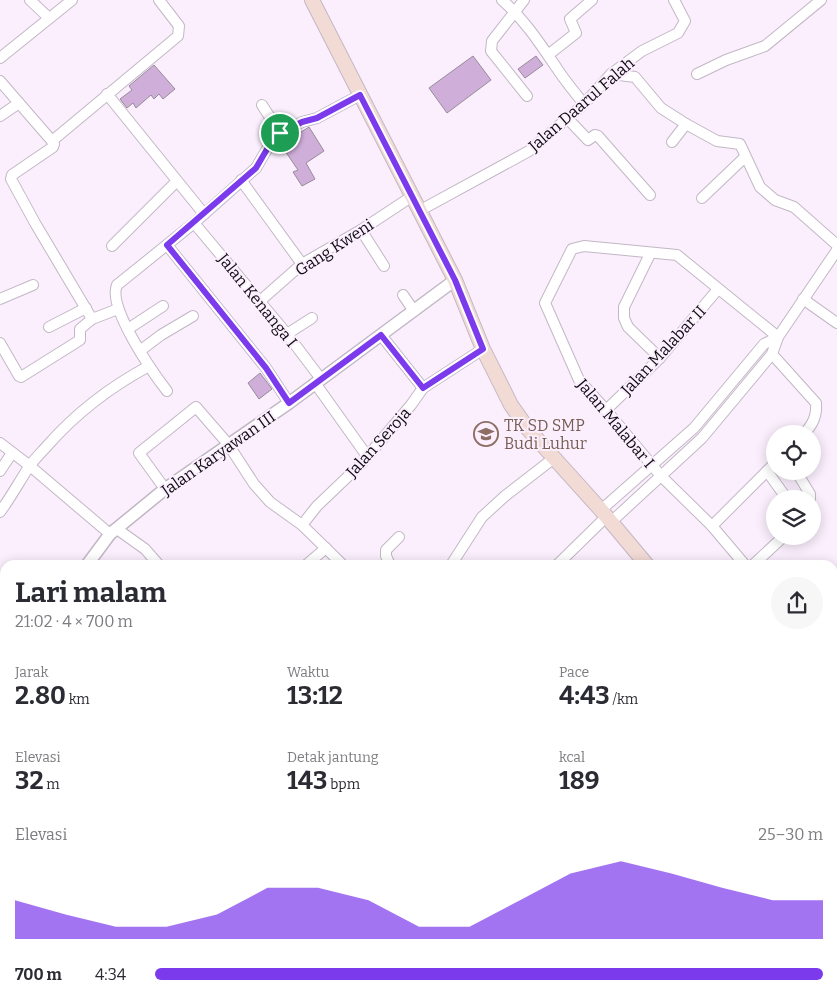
<!DOCTYPE html>
<html lang="id">
<head>
<meta charset="utf-8">
<style>
  body { margin:0; font-family:Bitter,serif; background:#f7f7f7; color:#2b2b33; height:100vh; display:flex; flex-direction:column; font-size:19px; white-space:nowrap }
  * { box-sizing:border-box; margin:0 }
  p { font-size:16px; color:#7c7c81 }
  .icon { flex:none; width:28px; height:28px; fill:none; stroke:currentColor; stroke-width:2; stroke-linecap:round; stroke-linejoin:round }
  .map { position:relative; flex:1; overflow:hidden }
  .panel { position:absolute; left:0px; top:560px; width:838px; height:444px; display:flex; flex-direction:column; background:#fff; border-radius:15px 15px 0 0; box-shadow:0 2px 12px #0003 }
  .panel>* { flex:none }
  .controls { position:absolute; left:766px; top:425px; display:grid; gap:10px }
  .controls a { display:grid; place-items:center; width:55px; height:55px; border-radius:50%; background:#fff; box-shadow:0 2px 12px #0003; font-size:25px }
  .pin { position:absolute; display:grid; place-items:center; width:42px; height:42px; color:#fff; margin:-21px; border:2px solid #fff; border-radius:50%; box-shadow:0 1px 5px #0007 }
  .round { display:grid; place-items:center; flex:none; width:52px; height:52px; border-radius:26px; background:#f7f7f7 }
  .headline { display:flex; align-items:center; justify-content:space-between; height:85px; padding:0 15px }
  h1 { font-size:28px; font-weight:700; line-height:38px }
  .figures { display:grid; grid-template-columns:repeat(3,1fr); gap:8px; height:85px; padding:5px 15px }
  .figures div { display:grid; align-content:center }
  .figures b { font-size:25px; font-weight:700 }
  .figures small { font-size:14px; font-weight:400 }
  .figures p { font-size:14px }
  .chart { height:140px; padding:10px 15px }
  .chart p { display:flex; justify-content:space-between }
  .chart svg { width:100%; height:90px; margin-top:5px; fill:#7c3aed; opacity:.7 }
  ul { padding:0 15px; list-style:none; font-size:16px }
  li { display:grid; grid-template-columns:80px 60px 1fr; align-items:center; height:38px }
  li i { height:12px; border-radius:6px; background:#7c3aed }
  .map>svg:first-child { display:block }
  .building { fill:#d0aeda; stroke:#968c99 }
  .lines { fill:none; stroke-linecap:round; stroke-linejoin:round }
  .minor-casing { stroke:#c2b7c5; stroke-width:12 }
  .tertiary-casing { stroke:#c2b7c5; stroke-width:14 }
  .secondary-casing { stroke:#c2b7c5; stroke-width:16 }
  .minor { stroke:#fff; stroke-width:10 }
  .tertiary { stroke:#fff; stroke-width:11 }
  .secondary { stroke:#f2dad5; stroke-width:14 }
  .route-casing { stroke:#fff; stroke-width:10 }
  .route { stroke:#7c3aed; stroke-width:6 }
  .labels { text-anchor:middle; stroke-width:4; stroke-linejoin:round; paint-order:stroke }
  .street-label { font-size:16px; fill:#0e0b10; stroke:#fbeffe }
  .education-label { font-size:16px; fill:#785e54; stroke:#fbeffe; text-anchor:start }
</style>
</head>
<body>
<div class="map">
<svg width="837" height="1003" viewBox="0 0 837 1003">
  <rect width="100%" height="100%" fill="#fbeffe"/>
  <g class="building">
    <polygon points="473,56 491,80 447,113 429,88"/>
    <polygon points="536,56 543,65 525,78 518,69"/>
    <polygon points="154,65 175,89 163,99 159,94 154,99 151,95 136,108 133,103 127,108 120,99 132,90 129,86"/>
    <polygon points="309,127 324,151 306,163 315,179 302,186 293,172 298,170 281,145"/>
    <polygon points="260,373 272,389 259,399 248,383"/>
  </g>
  <g class="lines">
    <defs>
      <g id="minor">
        <polyline points="30,0 49,18"/>
        <path d="M502,0c23,20 39,45 56,70 8,12 17,23 26,34"/>
        <polyline points="524,0 492,41 491,51 527,96"/>
        <polyline points="548,55 576,33 570,19 592,0"/>
        <polyline points="0,58 72,0"/>
        <polyline points="611,74 635,77 661,108 686,124 717,141 740,144 760,187 775,200 794,207 837,245"/>
        <polyline points="697,74 726,60 765,46 821,0"/>
        <polyline points="0,81 52,141 178,36 179,26 159,0"/>
        <polyline points="107,94 204,214"/>
        <polyline points="262,105 280,133"/>
        <polyline points="0,116 19,103"/>
        <polyline points="568,119 588,140 595,135 598,136 650,195"/>
        <polyline points="52,141 54,144 53,147 12,175 11,179 35,223 92,319"/>
        <polyline points="672,142 686,124"/>
        <polyline points="241,180 302,264"/>
        <polyline points="702,198 745,157"/>
        <polyline points="419,211 529,151 584,104 611,74 642,51 678,33 685,21 674,0"/>
        <polyline points="194,223 287,334 321,379"/>
        <polyline points="361,230 384,266"/>
        <polyline points="167,245 266,368 289,403"/>
        <polyline points="112,246 177,181"/>
        <polyline points="650,254 624,307 624,318 628,327 660,358"/>
        <polyline points="403,295 414,311"/>
        <polyline points="0,299 33,285"/>
        <polyline points="803,299 837,323"/>
        <polyline points="260,301 302,264 361,230 411,197"/>
        <polyline points="49,327 86,308"/>
        <polyline points="128,329 163,306"/>
        <polyline points="287,334 312,318"/>
        <polyline points="381,335 423,388"/>
        <polyline points="0,343 19,376 21,377 80,340 80,329 92,319 118,309"/>
        <polyline points="141,350 161,335 193,316"/>
        <path d="M772,354l44,49c1,13 -3,21 -12,31"/>
        <polyline points="315,383 367,456"/>
        <path d="M167,391c-14,-18 -60,-84 -50,-106l77,-62 62,-55 14,-24 10,-11 22,-11 15,-4 43,-23"/>
        <polyline points="606,410 660,358 718,289"/>
        <polyline points="0,443 30,466 110,534"/>
        <polyline points="0,471 12,453"/>
        <polyline points="767,471 787,499"/>
        <polyline points="796,471 810,494 810,499"/>
        <polyline points="165,489 139,453 196,407 228,444 254,484 270,502 302,525 343,565"/>
        <polyline points="601,510 694,428 764,344 778,337"/>
        <path d="M0,512c11,-15 19,-30 29,-45 5,-8 12,-14 18,-21 29,-33 63,-59 102,-80"/>
        <polyline points="611,522 702,438 772,354 778,337 837,250"/>
        <polyline points="302,525 317,506 361,464 411,405 423,388 483,349"/>
        <polyline points="712,526 775,463"/>
        <polyline points="117,529 145,549 159,565"/>
        <polyline points="306,565 326,548"/>
        <polyline points="390,565 386,556 386,550 399,537"/>
        <polyline points="451,565 482,517 505,496 554,458"/>
        <polyline points="557,565 606,517"/>
        <polyline points="745,565 712,526 661,476 606,410 579,380 545,303 572,249 584,246 677,255 778,337"/>
        <polyline points="753,565 784,536"/>
        <polyline points="832,593 837,594"/>
        <polyline points="0,858 5,859"/>
        <polyline points="0,896 5,893"/>
        <polyline points="0,912 5,909"/>
        <polyline points="832,978 837,983"/>
        <polyline points="137,999 140,1003"/>
        <polyline points="263,999 269,1003"/>
        <polyline points="529,999 533,1003"/>
        <polyline points="604,999 605,1003"/>
        <polyline points="4,1003 8,999"/>
        <polyline points="78,1003 80,999"/>
        <polyline points="198,1003 202,999"/>
        <polyline points="299,1003 302,999"/>
        <polyline points="437,1003 440,999"/>
        <polyline points="652,1003 657,999"/>
        <polyline points="736,1003 741,999"/>
        <polyline points="818,1003 824,999"/>
      </g>
      <g id="tertiary">
        <polyline points="87,565 110,534 165,489 289,403 455,280"/>
        <polyline points="0,679 5,673"/>
      </g>
      <g id="secondary">
        <polyline points="312,0 455,280 483,349 511,405 528,429 601,510 647,565"/>
        <polyline points="832,742 837,747"/>
      </g>
    </defs>
    <use href="#minor" class="minor-casing"/>
    <use href="#tertiary" class="tertiary-casing"/>
    <use href="#secondary" class="secondary-casing"/>
    <use href="#minor" class="minor"/>
    <use href="#tertiary" class="tertiary"/>
    <use href="#secondary" class="secondary"/>
  </g>
  <g class="lines">
    <defs>
      <polygon id="route" points="360,95 455,280 483,349 423,388 381,335 289,403 266,368 167,245 256,168 270,144 280,133 302,122 317,118"/>
    </defs>
    <use href="#route" class="route-casing"/>
    <use href="#route" class="route"/>
  </g>
  <defs>
    <symbol id="school-ring" viewBox="-11 -11 22 22"><circle r="9.5" fill="#fbeffe" stroke="#8d6e63" stroke-width="1.5"/><path d="M0-5L7-2L0 1L-7-2ZM-4 1L0 2.5L4 1V4Q0 6-4 4Z" fill="#8d6e63"/></symbol>
  </defs>
  <g fill-rule="evenodd">
    <use href="#school-ring" x="472" y="420" width="28" height="28"/>
  </g>
  <g class="labels">
    <g class="street-label">
      <text transform="translate(581 104) rotate(-41)" y="6">Jalan Daarul Falah</text>
      <text transform="translate(334 247) rotate(-33)" y="6">Gang Kweni</text>
      <text transform="translate(258 300) rotate(51)" y="6">Jalan Kenanga I</text>
      <text transform="translate(663 350) rotate(-47)" y="6">Jalan Malabar II</text>
      <text transform="translate(616 423) rotate(50)" y="6">Jalan Malabar I</text>
      <text transform="translate(378 442) rotate(-48)" y="6">Jalan Seroja</text>
      <text transform="translate(218 453) rotate(-35)" y="6">Jalan Karyawan III</text>
    </g>
    <g class="education-label">
      <text x="504" y="431">TK SD SMP<tspan x="504" dy="18">Budi Luhur</tspan></text>
    </g>
  </g>
</svg>
<div class="controls">
<a><svg class="icon" aria-label="locate" viewBox="0 0 24 24"><circle cx="12" cy="12" r="6"/><path d="M12 2v4M12 18v4M2 12h4M18 12h4"/></svg></a>
<a><svg class="icon" aria-label="layers" viewBox="0 0 24 24"><path d="M12 4l9 5-9 5-9-5zM3 14l9 5 9-5"/></svg></a>
</div>
<div class="pin" style="left:280px;top:133px;background:#1e9e55"><svg class="icon" aria-label="arrive" viewBox="0 0 24 24"><path d="M6 21V4h12l-3 4 3 4H6"/></svg></div>
<section class="panel">
<div class="headline"><div><h1>Lari malam</h1><p>21:02 · 4 × 700 m</p></div><a class="round"><svg class="icon" aria-label="share" viewBox="0 0 24 24"><path d="M12 15V3M7 8l5-5 5 5M5 13v7h14v-7"/></svg></a></div>
<div class="figures">
<div><p>Jarak</p><b>2.80<small> km</small></b></div>
<div><p>Waktu</p><b>13:12</b></div>
<div><p>Pace</p><b>4:43<small> /km</small></b></div>
</div>
<div class="figures">
<div><p>Elevasi</p><b>32<small> m</small></b></div>
<div><p>Detak jantung</p><b>143<small> bpm</small></b></div>
<div><p>kcal</p><b>189</b></div>
</div>
<div class="chart"><p><span>Elevasi</span>25–30 m</p>
<svg viewBox="0 0 160 44" preserveAspectRatio="none"><path d="M0 44V25L10 32L20 38L30 38L40 32L50 19L60 19L70 25L80 38L90 38L100 25L110 12L120 6L130 12L140 19L150 25L160 25V44z"/></svg>
</div>
<ul>
<li><b>700 m</b>4:34<i style="width:100%"></i></li>
</ul>
</section>
</div>
</body>
</html>
